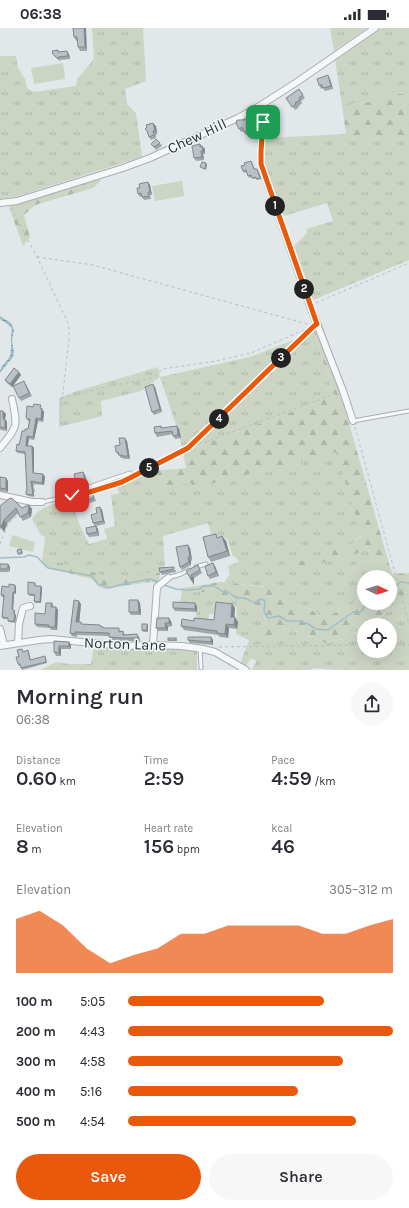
<!DOCTYPE html>
<html lang="en">
<head>
<meta charset="utf-8">
<style>
  body { margin:0; font-family:Karla,sans-serif; background:#f7f7f7; color:#2b2b33; height:100vh; display:flex; flex-direction:column; font-size:15px; white-space:nowrap }
  * { box-sizing:border-box; margin:0 }
  p { font-size:13px; color:#7c7c81 }
  .icon { flex:none; width:22px; height:22px; fill:none; stroke:currentColor; stroke-width:2; stroke-linecap:round; stroke-linejoin:round }
  .map { position:relative; height:642px; overflow:hidden }
  .side { display:flex; flex-direction:column; background:#fff; flex:1 }
  .side>* { flex:none }
  .needle { width:26px; rotate:93deg }
  .tools { position:absolute; left:357px; top:542px; display:grid; gap:8px }
  .tools a { display:grid; place-items:center; width:40px; height:40px; border-radius:50%; background:#fff; box-shadow:0 4px 16px #0002; font-size:20px }
  .pin { position:absolute; display:grid; place-items:center; width:34px; height:34px; color:#fff; margin:-17px; border-radius:8px; box-shadow:0 2px 6px #0006 }
  .km { position:absolute; width:20px; height:20px; margin:-10px; border-radius:50%; background:#222; color:#fff; font-size:11px; line-height:20px; text-align:center }
  .round { display:grid; place-items:center; flex:none; width:42px; height:42px; border-radius:21px; background:#f7f7f7 }
  .headline { display:flex; align-items:center; justify-content:space-between; height:68px; padding:0 16px }
  h1 { font-size:22px; font-weight:600; line-height:30px }
  .figures { display:grid; grid-template-columns:repeat(3,1fr); gap:6px; height:68px; padding:4px 16px }
  .figures div { display:grid; align-content:center }
  .figures b { font-size:20px; font-weight:600 }
  .figures small { font-size:11px; font-weight:400 }
  .figures p { font-size:11px }
  .chart { height:112px; padding:8px 16px }
  .chart p { display:flex; justify-content:space-between }
  .chart svg { width:100%; height:72px; margin-top:4px; fill:#ea580c; opacity:.7 }
  .button { display:flex; gap:8px; margin-top:auto; padding:8px 16px }
  .button a { flex:1; height:46px; border-radius:24px; background:#ea580c; color:#fff; font-size:16px; font-weight:600; line-height:46px; text-align:center }
  .button a+a { background:#f7f7f7; color:#2b2b33 }
  ul { padding:0 16px; list-style:none; font-size:13px }
  li { display:grid; grid-template-columns:64px 48px 1fr; align-items:center; height:30px }
  li i { height:10px; border-radius:5px; background:#ea580c }
  .status { display:flex; justify-content:space-between; align-items:center; height:28px; padding:0 20px; background:#fff; direction:ltr }
  .status svg { height:11px; fill:currentColor }
  .map>svg:first-child { display:block }
  .grass { fill:url(#grass-tufts) }
  .forest { fill:url(#forest-firs) }
  .green { fill:#ccd4c4 }
  .water { fill:url(#water-rules) }
  .lines { fill:none; stroke-linecap:round; stroke-linejoin:round }
  .stream { stroke:#9fbfc8; stroke-width:1.5 }
  .service-casing { stroke:#a7afb4; stroke-width:5 }
  .minor-casing { stroke:#a7afb4; stroke-width:8 }
  .path { stroke:#b8bec1; stroke-width:1; stroke-dasharray:3 3; stroke-linecap:butt }
  .service { stroke:#f5f7f8; stroke-width:3 }
  .minor { stroke:#f5f7f8; stroke-width:6 }
  .wall { fill:#a0a7ab }
  .shaded-wall { fill:#82888b }
  .building { fill:#bac2c7; stroke:#82888b }
  .route-casing { stroke:#fff; stroke-width:8 }
  .route { stroke:#ea580c; stroke-width:5 }
  .labels { text-anchor:middle; stroke-width:3; stroke-linejoin:round; paint-order:stroke }
  .street-label { font-size:15px; fill:#2b3941; stroke:#f2f6f7 }
</style>
</head>
<body>
<div class="status"><b>06:38</b><svg viewBox="0 0 49 12"><path d="M0 12V9h3v3zM5 12V6h3v6zM10 12V3h3v9zM15 12V0h3v12zM26 1h20v11H26zM47 4h2v5h-2z"/></svg></div>
<div class="map">
<svg width="409" height="642" viewBox="0 0 409 642">
  <defs>
    <pattern id="grass-tufts" width="24" height="20" patternUnits="userSpaceOnUse"><rect width="24" height="20" fill="#ccd4c4"/><path d="M3 7l-1-3M5 7V3M7 7l1-3M15 17l-1-3M17 17v-4M19 17l1-3" fill="none" stroke="#afb7aa"/></pattern>
    <pattern id="forest-firs" width="22" height="20" patternUnits="userSpaceOnUse"><rect width="22" height="20" fill="#ccd4c4"/><path d="M5 1l3.5 6h-7zM16 11l3.5 6h-7z" fill="#afb7aa"/></pattern>
    <pattern id="water-rules" width="6" height="5" patternUnits="userSpaceOnUse"><rect width="6" height="5" fill="#9fbfc8"/><path d="M0 2.5h6" fill="none" stroke="#829ca4"/></pattern>
  </defs>
  <rect width="100%" height="100%" fill="#e2e7ea"/>
  <g class="grass">
    <polygon points="92,0 143,0 146,53 125,61 127,76 136,85 142,129 15,169 0,171 0,28 16,28 18,40 25,51 27,60 33,64 76,58 77,51 94,31"/>
    <polygon points="330,0 367,0 334,23"/>
    <polygon points="381,0 409,0 409,67 385,64 379,73 342,77 335,31"/>
    <path d="M346,106l9,5 34,-1 20,3v119l-96,40 -19,-54 13,-13 -1,-4 27,-8 -6,-18 -43,13c-9,-15 -16,-35 -19,-53 -1,-8 -1,-16 0,-25z"/>
    <polygon points="314,304 334,368 183,424 176,397 160,349 141,363 101,373 102,388 59,399 59,370 77,363 158,339 160,349 250,329"/>
    <path d="M336,423l26,84 -11,9 3,11 13,-7 13,27 4,2h-20v20l-23,13 -13,6h-7l-13,-8 -21,-4 -6,-10 -19,-8 -38,-3 6,-9 -2,-8 11,-4 -3,-5 -3,-1 -6,-17 -5,-2h-10l-4,-14 -45,13 2,33 -5,4 -6,-1 -45,7 -13,-6 -41,-11 -12,-8 2,-17 -4,-2 -9,-16c7,-13 25,-16 38,-20l11,29 8,16 18,-5 -3,-10 11,-3 -4,-31 8,-2 -6,-17 31,-4 11,16 35,-5 8,7 16,-7z"/>
    <polygon points="182,562 210,565 213,571 221,573 231,571 260,580 266,591 282,600 299,604 326,615 348,610 364,598 364,623 390,623 390,597 366,597 391,582 409,577 409,642 340,642 312,640 311,642 252,642 256,633 251,630 246,638 240,636 249,612 236,606 237,579 218,577 217,586 209,586 208,595 196,593 197,577 180,576"/>
    <polygon points="94,620 125,621 154,620 197,622 197,642 41,642 56,634 69,636 91,636"/>
  </g>
  <g class="forest">
    <polygon points="384,64 409,67 409,113 389,110 355,111 346,106 342,77 379,73"/>
    <polygon points="98,150 101,153 93,160 35,177 24,187 30,209 23,218 9,179 12,176"/>
    <polygon points="319,288 345,360 341,367 392,546 409,545 409,577 391,582 364,597 348,610 326,615 299,604 282,600 270,609 263,606 260,595 266,591 260,580 231,571 221,573 212,571 210,565 182,562 182,560 196,558 220,554 273,560 281,566 287,576 308,580 321,588 328,588 341,582 364,569 364,575 390,575 390,549 384,549 380,547 367,520 354,527 314,537 277,544 273,543 351,516 362,508 336,424 214,455 198,462 190,455 155,460 144,444 186,440 183,424 334,368 314,304 311,290"/>
    <polygon points="43,526 55,534 96,545 109,551 154,544 160,545 159,556 150,554 104,561 98,558 92,551 48,540 41,535"/>
  </g>
  <g class="green">
    <polygon points="63,35 65,51 34,56 31,40"/>
    <polygon points="182,153 184,168 155,173 152,158"/>
    <polygon points="12,507 35,514 33,524 9,518"/>
  </g>
  <path class="water" d="M0,288l11,7 3,7 -2,11 2,11 -1,5 -13,16c0,-8 7,-11 10,-17 2,-7 0,-19 2,-27l-2,-3 -10,-7z"/>
  <g class="lines">
    <g class="stream">
      <polyline points="0,530 24,529 29,527 37,529 48,540 92,548 98,556 109,560 123,556 150,551 159,554"/>
      <path d="M164,557l12,4 11,1 12,-1 5,-3h10l9,6h6c7,7 7,5 15,6 3,1 7,3 10,5l7,-4 4,2 -1,11 4,6 11,-2 8,5h11l10,3 8,5 12,1 25,-18h8l3,-5 6,-4"/>
      <polyline points="390,562 400,554 409,555"/>
    </g>
    <defs>
      <g id="service">
        <polyline points="353,393 409,383"/>
        <polyline points="42,474 70,468 77,463 130,445"/>
        <polyline points="196,539 206,536"/>
        <polyline points="168,550 181,546 189,542"/>
        <polyline points="200,620 201,640"/>
      </g>
      <g id="minor">
        <polyline points="258,79 263,94 261,124 261,136 310,278 343,363 353,393"/>
        <polyline points="0,175 17,173 123,140 150,130 238,90 258,79 297,54 375,0"/>
        <path d="M0,420c18,-22 18,-21 12,-49"/>
        <polyline points="0,467 32,474 42,474"/>
        <polyline points="0,601 4,617"/>
        <polyline points="18,615 19,596 23,580 30,578"/>
        <polyline points="153,617 157,559 168,550"/>
        <polyline points="0,618 39,612 51,611 123,618 153,617 182,618 203,621 215,624 246,642"/>
      </g>
    </defs>
    <use href="#service" class="service-casing"/>
    <use href="#minor" class="minor-casing"/>
    <g class="path">
      <polyline points="11,180 37,229 69,297 69,309 63,365 61,370 61,400"/>
      <polyline points="37,229 93,237 311,297"/>
      <polyline points="316,275 409,235"/>
      <polyline points="61,370 105,359 152,350 163,341 216,333 251,325 311,299"/>
      <polyline points="355,399 409,596"/>
      <polyline points="189,420 312,299"/>
      <polyline points="134,448 189,420 338,365"/>
      <polyline points="34,455 35,468"/>
      <polyline points="106,458 122,454 127,451"/>
      <polyline points="0,516 8,496 18,487"/>
      <polyline points="390,617 409,617"/>
      <polyline points="219,619 364,617"/>
    </g>
    <use href="#service" class="service"/>
    <use href="#minor" class="minor"/>
  </g>
  <g class="wall">
    <polygon points="73,0 87,23 80,23 78,19 78,12 76,13 74,9"/>
    <polygon points="59,24 69,26 70,31 60,32 61,34 54,28 52,25"/>
    <polygon points="330,51 333,61 325,63 323,60 321,61 319,57"/>
    <polygon points="299,61 305,70 301,73 302,75 298,79 298,80 295,82 286,70"/>
    <polygon points="249,93 254,104 246,107 243,103 241,104 239,101"/>
    <polygon points="276,96 276,105 269,105 267,102"/>
    <polygon points="156,98 157,106 156,107 156,110 151,112 149,109 148,105 145,101"/>
    <polygon points="160,115 162,118 156,122 151,116"/>
    <polygon points="200,116 205,121 205,126 203,126 204,132 196,133 194,130"/>
    <polygon points="252,134 255,141 258,142 262,151 257,152 256,150 253,151 251,149 249,150 247,144 244,145 243,143"/>
    <polygon points="148,154 150,157 152,167 150,167 151,171 144,172 141,168 140,169 138,166 140,160"/>
    <polygon points="19,344 21,347 12,359 7,355 5,352"/>
    <polygon points="26,356 32,368 21,373 19,370"/>
    <polygon points="155,359 162,384 154,387 152,384"/>
    <polygon points="33,379 43,380 42,381 44,384 43,394 38,393 34,412 29,411 28,418 32,418 34,420 34,445 43,446 45,449 44,457 33,456 34,469 28,468 26,466 27,463 25,426 18,425 16,423 25,403 28,401 29,393 28,393 27,391"/>
    <polygon points="0,383 6,386 5,391 7,394 7,403 1,402 0,401"/>
    <polygon points="161,398 162,400 179,401 181,410 175,411 173,408 173,406 157,409 155,405"/>
    <polygon points="127,413 130,431 124,431 123,430 121,430 116,424 120,417"/>
    <polygon points="83,444 85,447 88,456 82,458 80,455 78,456 76,453"/>
    <polygon points="0,449 6,450 8,453 8,464 0,463"/>
    <polygon points="92,465 94,468 96,473 84,477 82,474"/>
    <polygon points="29,477 32,481 31,489 23,493 18,485 7,496 4,504 1,500 0,502 0,478 22,480"/>
    <polygon points="100,479 102,482 105,496 96,498 98,501 99,508 89,509 87,506 95,498 93,495"/>
    <polygon points="222,508 226,513 230,528 211,534 208,529"/>
    <polygon points="188,517 190,520 192,532 191,533 191,537 182,542 180,539"/>
    <polygon points="22,522 23,526 19,527 18,526"/>
    <polygon points="0,536 8,536 10,539 10,543 8,544 0,544"/>
    <polygon points="198,537 202,545 194,550 194,557 186,543"/>
    <polygon points="215,538 219,548 210,551 208,548"/>
    <polygon points="159,540 176,542 176,544 162,547 160,544"/>
    <polygon points="35,555 36,558 42,560 41,575 35,575 34,573 35,568 30,568 28,566"/>
    <polygon points="9,559 16,559 16,566 14,566 13,582 14,582 15,583 15,586 16,588 15,595 9,594 8,593 8,591 3,591 2,589 4,569 2,569 1,567"/>
    <polygon points="138,572 140,575 141,587 131,587 129,584"/>
    <polygon points="52,575 54,579 56,579 58,582 57,602 51,602 50,600 37,599 35,596 45,586"/>
    <polygon points="81,576 79,594 81,594 82,596 100,597 101,598 104,600 121,603 123,603 125,607 139,609 140,613 123,613 111,612 109,608 77,607 77,609 72,608 70,605"/>
    <polygon points="232,576 235,580 234,589 238,594 237,601 229,600 228,610 220,609 218,607 184,602 181,598 194,593 214,592"/>
    <polygon points="197,578 197,584 175,583 173,580"/>
    <polygon points="171,593 172,598 168,599 168,603 158,603 156,600"/>
    <polygon points="147,596 148,597 148,604 143,604 142,602"/>
    <polygon points="211,609 213,612 213,617 190,615 188,612"/>
    <polygon points="176,610 177,612 177,613 169,613 168,612"/>
    <polygon points="54,613 69,614 71,617 71,621 61,621 61,628 56,628 54,624"/>
    <polygon points="22,621 23,624 28,622 29,624 31,632 46,630 47,635 22,642 20,637 19,638 18,636"/>
  </g>
  <g class="shaded-wall">
    <polygon points="84,0 86,0 87,23 85,19"/>
    <polygon points="67,23 69,26 70,31 68,28"/>
    <polygon points="328,47 330,51 333,61 331,58"/>
    <polygon points="274,93 276,96 276,105 274,102"/>
    <polygon points="153,95 156,98 157,106 155,103"/>
    <polygon points="202,118 205,121 205,126 203,123"/>
    <polygon points="201,123 203,126 204,132 202,129"/>
    <polygon points="206,135 207,137 206,142 205,141"/>
    <polygon points="148,154 150,157 152,167 150,164"/>
    <polygon points="19,344 21,347 12,359 10,356"/>
    <polygon points="153,356 155,359 162,384 160,381"/>
    <polygon points="42,381 44,384 43,394 41,391"/>
    <polygon points="3,383 6,386 5,391 7,394 7,403 5,400 3,391"/>
    <polygon points="36,390 38,393 34,412 33,409"/>
    <polygon points="177,398 179,401 181,410 178,407"/>
    <polygon points="27,408 29,411 27,420 26,418"/>
    <polygon points="125,410 127,413 130,431 128,428"/>
    <polygon points="32,418 34,420 34,447 33,445"/>
    <polygon points="83,444 85,447 88,456 85,453"/>
    <polygon points="43,446 45,449 44,457 42,455"/>
    <polygon points="6,450 8,453 8,464 6,461"/>
    <polygon points="31,453 33,456 34,469 33,467"/>
    <polygon points="29,477 32,481 31,489 28,485"/>
    <polygon points="100,479 102,482 105,496 103,493"/>
    <polygon points="4,492 7,496 4,504 1,499"/>
    <polygon points="96,498 98,501 99,508 97,504"/>
    <polygon points="222,508 226,513 230,528 227,523"/>
    <polygon points="188,517 190,520 192,532 190,529"/>
    <polygon points="188,529 191,533 191,537 189,534"/>
    <polygon points="213,535 215,538 219,548 216,544"/>
    <polygon points="8,536 10,539 10,543 8,539"/>
    <polygon points="191,547 194,550 194,557 192,553"/>
    <polygon points="15,557 16,559 16,566 15,564"/>
    <polygon points="41,558 42,560 41,575 40,574"/>
    <polygon points="13,564 14,566 13,583 12,581"/>
    <polygon points="138,572 140,575 141,587 139,584"/>
    <polygon points="79,573 81,576 79,597 76,594"/>
    <polygon points="195,575 197,578 197,584 195,581"/>
    <polygon points="232,576 235,580 234,593 231,589"/>
    <polygon points="56,579 58,582 57,602 55,599"/>
    <polygon points="14,582 15,583 15,586 16,588 15,595 14,593"/>
    <polygon points="235,589 238,594 237,601 234,597"/>
    <polygon points="169,590 171,593 172,598 169,595"/>
    <polygon points="165,595 168,599 168,603 166,600"/>
    <polygon points="147,596 148,597 148,604 147,602"/>
    <polygon points="226,596 229,600 228,610 225,606"/>
    <polygon points="137,606 139,609 140,613 138,610"/>
    <polygon points="211,609 213,612 213,617 211,614"/>
    <polygon points="69,614 71,617 71,621 69,618"/>
    <polygon points="59,618 61,621 61,628 59,625"/>
  </g>
  <g class="building">
    <polygon points="73,0 84,0 85,19 78,19 77,9 74,9"/>
    <polygon points="58,22 58,24 67,23 68,28 58,29 58,31 52,25 53,25 52,23"/>
    <polygon points="328,47 331,58 323,60 322,57 319,57 317,51"/>
    <polygon points="299,61 303,67 299,70 300,72 295,75 296,76 292,79 286,70"/>
    <polygon points="247,90 252,100 244,104 242,99 239,101 236,95 237,92 245,92"/>
    <polygon points="266,93 274,93 274,102 267,102"/>
    <polygon points="153,95 155,103 153,103 154,107 149,109 147,103 145,101 147,99 146,97"/>
    <polygon points="156,111 160,115 154,119 151,116"/>
    <polygon points="200,116 200,119 202,118 203,123 201,123 202,129 194,130 192,118"/>
    <polygon points="251,133 254,141 257,141 260,150 256,151 256,149 252,150 251,147 248,148 246,142 243,143 241,138 245,137 244,135"/>
    <polygon points="202,134 206,135 205,141 200,139"/>
    <polygon points="148,154 150,164 148,164 149,168 142,169 141,165 138,166 137,160 140,160 139,156"/>
    <polygon points="14,340 19,344 10,356 5,352"/>
    <polygon points="24,353 29,365 19,370 13,358"/>
    <polygon points="153,356 160,381 152,384 145,359"/>
    <polygon points="34,376 41,377 40,380 42,381 41,391 36,390 33,409 27,408 26,418 32,418 33,445 43,446 42,455 31,453 33,467 26,466 26,463 27,463 25,424 16,423 17,416 19,417 20,413 22,403 25,403 25,401 28,401 30,391 27,391 26,389 27,378 33,379"/>
    <polygon points="0,383 3,383 3,391 5,391 5,400 0,399"/>
    <polygon points="161,398 161,400 177,398 178,407 173,408 172,403 155,405 154,399"/>
    <polygon points="119,410 125,410 128,428 122,428 122,427 119,427 118,424 116,424 115,418 120,417"/>
    <polygon points="83,444 85,453 80,455 79,452 76,453 74,446"/>
    <polygon points="0,449 6,450 6,461 0,460"/>
    <polygon points="92,465 94,470 82,474 81,469"/>
    <polygon points="10,470 13,471 22,480 29,477 28,485 20,489 16,480 4,492 1,499 0,498 0,478"/>
    <polygon points="100,479 103,493 93,495 91,487 97,485 96,480"/>
    <polygon points="96,498 97,504 87,506 86,500"/>
    <polygon points="216,506 217,510 222,508 227,523 208,529 203,509"/>
    <polygon points="188,517 190,529 188,529 189,534 180,539 176,519"/>
    <polygon points="21,521 22,524 18,526 17,522"/>
    <polygon points="213,535 216,544 208,548 205,538"/>
    <polygon points="0,536 8,536 8,539 6,541 0,541"/>
    <polygon points="198,537 200,542 191,547 192,553 186,543"/>
    <polygon points="174,539 174,541 160,544 159,540"/>
    <polygon points="28,554 35,555 35,558 41,558 40,574 34,573 35,567 28,566"/>
    <polygon points="9,556 15,557 15,564 13,564 12,581 14,582 14,586 15,586 14,593 8,593 8,590 2,589 4,567 1,567 2,558 9,559"/>
    <polygon points="74,572 79,573 76,594 81,594 81,596 100,597 100,598 103,599 103,600 119,600 119,604 123,603 123,607 137,606 138,610 121,610 109,609 109,605 75,604 75,606 70,605"/>
    <polygon points="129,572 138,572 139,584 129,584"/>
    <polygon points="173,574 195,575 195,581 173,580"/>
    <polygon points="216,574 232,576 231,589 235,589 234,597 226,596 225,606 217,605 217,603 181,598 182,591 194,593 194,590 214,592"/>
    <polygon points="46,575 52,575 51,579 56,579 55,599 49,599 49,597 35,596 35,585 45,586"/>
    <polygon points="157,590 169,590 169,595 165,595 166,600 156,600"/>
    <rect x="142" y="596" width="5" height="6"/>
    <polygon points="188,609 211,609 211,614 188,612"/>
    <rect x="168" y="610" width="8" height="2"/>
    <polygon points="54,613 69,614 69,618 59,618 59,625 54,624"/>
    <polygon points="22,621 23,624 28,622 30,632 45,628 46,634 21,640 20,636 18,636 16,629 19,629 17,622"/>
  </g>
  <g class="lines">
    <defs>
      <polyline id="route" points="72,467 73,465 77,468 122,454 188,420 314,298 317,296 261,136 261,124 263,94"/>
    </defs>
    <use href="#route" class="route-casing"/>
    <use href="#route" class="route"/>
  </g>
  <g class="labels">
    <g class="street-label">
      <text transform="translate(197 108) rotate(-25)" y="5">Chew Hill</text>
      <text transform="translate(125 616) rotate(2)" y="5">Norton Lane</text>
    </g>
  </g>
</svg>
<div class="tools">
<a><svg class="needle" viewBox="-14 -14 28 28"><path d="M0-13l5 13h-10z" fill="#e53935"/><path d="M0 13l5-13h-10z" fill="#7c7c81"/></svg></a>
<a><svg class="icon" aria-label="locate" viewBox="0 0 24 24"><circle cx="12" cy="12" r="6"/><path d="M12 2v4M12 18v4M2 12h4M18 12h4"/></svg></a>
</div>
<div class="pin" style="left:263px;top:94px;background:#1e9e55"><svg class="icon" aria-label="arrive" viewBox="0 0 24 24"><path d="M6 21V4h12l-3 4 3 4H6"/></svg></div>
<div class="pin" style="left:72px;top:467px;background:#d93025"><svg class="icon" aria-label="check" viewBox="0 0 24 24"><path d="M5 12l5 5 9-10"/></svg></div>
<b class="km" style="left:275px;top:178px">1</b>
<b class="km" style="left:304px;top:261px">2</b>
<b class="km" style="left:281px;top:330px">3</b>
<b class="km" style="left:219px;top:391px">4</b>
<b class="km" style="left:149px;top:440px">5</b>
</div>
<section class="side">
<div class="headline"><div><h1>Morning run</h1><p>06:38</p></div><a class="round"><svg class="icon" aria-label="share" viewBox="0 0 24 24"><path d="M12 15V3M7 8l5-5 5 5M5 13v7h14v-7"/></svg></a></div>
<div class="figures">
<div><p>Distance</p><b>0.60<small> km</small></b></div>
<div><p>Time</p><b>2:59</b></div>
<div><p>Pace</p><b>4:59<small> /km</small></b></div>
</div>
<div class="figures">
<div><p>Elevation</p><b>8<small> m</small></b></div>
<div><p>Heart rate</p><b>156<small> bpm</small></b></div>
<div><p>kcal</p><b>46</b></div>
</div>
<div class="chart"><p><span>Elevation</span>305–312 m</p>
<svg viewBox="0 0 160 44" preserveAspectRatio="none"><path d="M0 44V11L10 6L20 15L30 29L40 38L50 33L60 29L70 20L80 20L90 15L100 15L110 15L120 15L130 20L140 20L150 15L160 11V44z"/></svg>
</div>
<ul>
<li><b>100 m</b>5:05<i style="width:74%"></i></li>
<li><b>200 m</b>4:43<i style="width:100%"></i></li>
<li><b>300 m</b>4:58<i style="width:81%"></i></li>
<li><b>400 m</b>5:16<i style="width:64%"></i></li>
<li><b>500 m</b>4:54<i style="width:86%"></i></li>
</ul>
<div class="button"><a>Save</a><a>Share</a></div>
</section>
</body>
</html>
